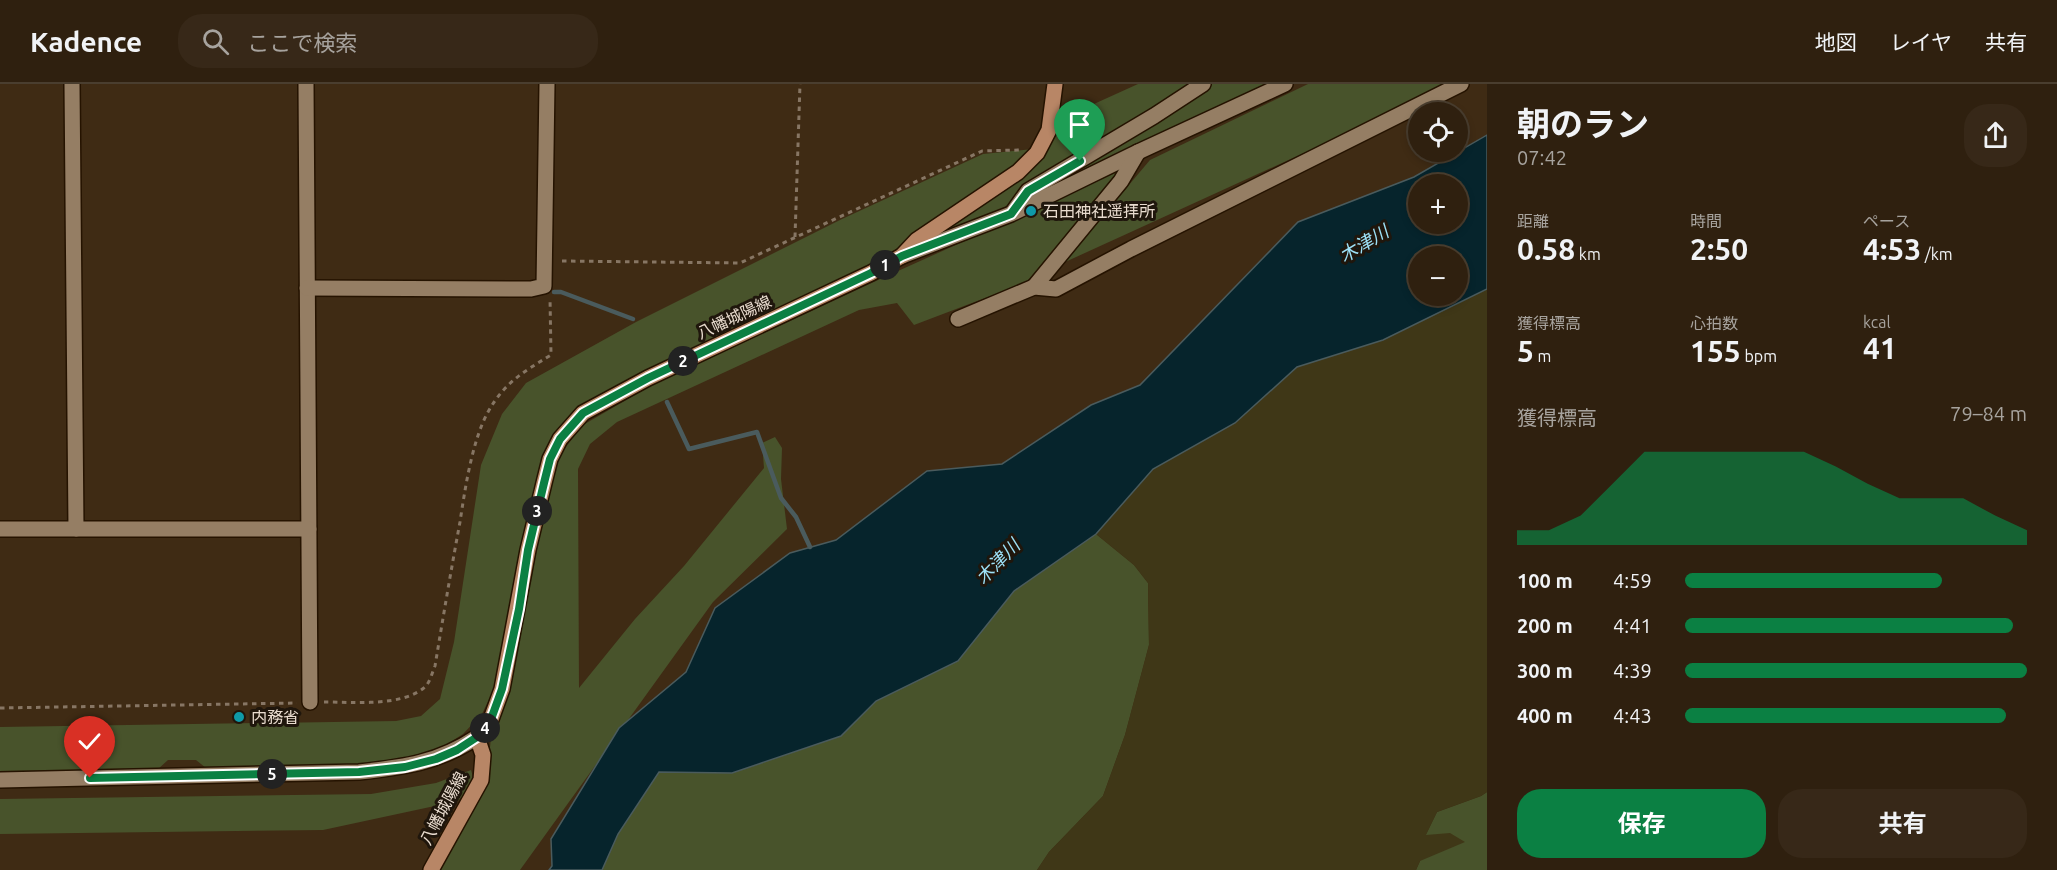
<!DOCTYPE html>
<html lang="ja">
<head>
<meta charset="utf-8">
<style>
  body { margin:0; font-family:Ubuntu,"Noto Sans JP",sans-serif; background:#372818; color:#f1f3f6; height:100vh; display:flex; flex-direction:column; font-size:22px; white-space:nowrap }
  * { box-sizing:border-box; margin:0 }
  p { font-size:20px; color:#a7a39e }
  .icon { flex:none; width:33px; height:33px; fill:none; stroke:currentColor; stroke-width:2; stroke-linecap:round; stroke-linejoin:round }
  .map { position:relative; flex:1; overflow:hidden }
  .sheet { display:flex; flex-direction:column; background:#2f200f; width:570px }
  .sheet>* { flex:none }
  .buttons { position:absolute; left:1408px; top:18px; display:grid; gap:12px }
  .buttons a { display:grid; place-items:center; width:60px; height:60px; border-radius:50%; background:#2f200f; box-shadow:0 3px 9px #0003,0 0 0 2px #4a3e2f; font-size:30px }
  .pin { position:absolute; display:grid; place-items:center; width:51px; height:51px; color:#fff; margin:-62px -26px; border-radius:50% 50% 50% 0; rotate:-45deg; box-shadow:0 0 6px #0007 }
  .pin .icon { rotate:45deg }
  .km { position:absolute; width:30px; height:30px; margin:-15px; border-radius:50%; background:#222; color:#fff; font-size:16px; line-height:30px; text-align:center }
  .round { display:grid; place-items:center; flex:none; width:63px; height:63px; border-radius:24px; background:#372818 }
  .headline { display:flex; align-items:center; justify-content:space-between; height:102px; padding:0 30px }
  h1 { font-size:33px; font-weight:700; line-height:45px }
  .stats { display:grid; grid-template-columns:repeat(3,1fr); gap:9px; height:102px; padding:6px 30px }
  .stats div { display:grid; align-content:center }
  .stats b { font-size:30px; font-weight:700 }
  .stats small { font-size:16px; font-weight:400 }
  .stats p { font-size:16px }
  .chart { height:168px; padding:12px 30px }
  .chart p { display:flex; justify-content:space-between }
  .chart svg { width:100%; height:108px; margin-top:6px; fill:#0b8043; opacity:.7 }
  .primary-button { display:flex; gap:12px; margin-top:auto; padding:12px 30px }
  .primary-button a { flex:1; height:69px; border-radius:24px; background:#0b8043; color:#fff; font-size:24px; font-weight:700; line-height:69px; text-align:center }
  .primary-button a+a { background:#372818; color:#f1f3f6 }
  ul { padding:0 30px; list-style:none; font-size:20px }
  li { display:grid; grid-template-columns:96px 72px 1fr; align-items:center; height:45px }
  li i { height:15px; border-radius:8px; background:#0b8043 }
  header { display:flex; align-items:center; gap:36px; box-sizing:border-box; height:84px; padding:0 30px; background:#2f200f; border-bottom:2px solid #4a3e2f }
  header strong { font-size:28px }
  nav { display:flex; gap:33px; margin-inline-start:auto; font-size:21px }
  .search { width:420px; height:54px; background:#372818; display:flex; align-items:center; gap:15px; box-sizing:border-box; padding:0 21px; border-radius:24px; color:#a7a39e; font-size:22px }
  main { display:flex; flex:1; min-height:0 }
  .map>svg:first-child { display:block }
  .green { fill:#48532b }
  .sand { fill:#3f3717 }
  .water { fill:#06242c; stroke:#4a5b5d; stroke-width:1.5; fill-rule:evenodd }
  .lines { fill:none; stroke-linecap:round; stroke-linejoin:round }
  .stream { stroke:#4a5b5d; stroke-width:4.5 }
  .minor-casing { stroke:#251300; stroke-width:18 }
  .major-casing { stroke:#251300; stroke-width:18 }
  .path { stroke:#877664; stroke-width:3; stroke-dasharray:4.5 4.5; stroke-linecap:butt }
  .minor { stroke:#957e64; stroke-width:15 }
  .major { stroke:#b88666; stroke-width:15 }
  .route-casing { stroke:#fff; stroke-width:12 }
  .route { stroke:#0b8043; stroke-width:8 }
  .culture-dot { fill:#0f9aa8; stroke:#1f160c; stroke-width:2 }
  .labels { text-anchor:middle; stroke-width:6; stroke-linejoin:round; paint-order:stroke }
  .poi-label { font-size:16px; fill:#e9dccf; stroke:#1f160c; text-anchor:start }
  .street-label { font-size:16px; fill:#e9dccf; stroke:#1f160c }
  .water-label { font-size:18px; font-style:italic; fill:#9de1f7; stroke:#1f160c }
</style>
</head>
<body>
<header>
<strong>Kadence</strong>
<div class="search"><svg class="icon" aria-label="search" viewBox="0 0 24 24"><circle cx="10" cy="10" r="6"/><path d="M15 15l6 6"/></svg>ここで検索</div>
<nav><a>地図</a><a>レイヤ</a><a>共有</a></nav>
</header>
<main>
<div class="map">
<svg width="1487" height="786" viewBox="0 0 1487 786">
  <rect width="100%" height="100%" fill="#3f2b14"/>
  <g class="green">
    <polygon points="1138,0 1268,0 1040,108 933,154 1026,90 1050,62 1063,34"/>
    <polygon points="1308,0 1455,0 1063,179 1150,76"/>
    <polygon points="1033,65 998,96 867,185 648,287 550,361 537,394 506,556 493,607 482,630 463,650 441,664 397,676 356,680 206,684 196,676 168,676 157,686 0,687 0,643 396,637 421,632 440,615 454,558 481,381 502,330 526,299 636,238 842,135 983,70"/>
    <polygon points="1122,86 1027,198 914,241 897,219 859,226 617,338 590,360 578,385 579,604 635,535 684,482 764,384 762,359 775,353 782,364 781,395 787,445 713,518 520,786 437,786 487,691 491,654 509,608 552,389 558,373 583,341 652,301 878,196"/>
    <polygon points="1096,450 1134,481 1148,499 1149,561 1125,651 1103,712 1049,768 1037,786 602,786 618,750 659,688 732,689 841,652 876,617 958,577 1014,507"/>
    <path d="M471,686c5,13 -4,21 -13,31l-135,29 -323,4v-35l371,-5 65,-11z"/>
    <polygon points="1487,708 1487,786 1416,786 1420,777 1425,752 1437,728 1481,712"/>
  </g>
  <polygon class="sand" points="1487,205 1487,708 1481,712 1437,728 1426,751 1450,749 1465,758 1420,777 1416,786 1037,786 1049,768 1103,712 1125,651 1149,561 1148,499 1134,481 1096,450 1153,385 1235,339 1297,283 1383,255"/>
  <path class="water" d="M1487,51v154l-104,51 -86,27 -62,56 -82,46 -57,65 -82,57 -56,70 -82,40 -35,35 -109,37 -73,-1 -41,62 -16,36h-53l3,-4 -1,-27 68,-111 67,-56 29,-64 75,-55 46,-13 91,-69 75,-7 89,-59 49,-20 158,-163 116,-45zM1419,100h39v40h-39zM1419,172h39v40h-39z"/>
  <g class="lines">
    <g class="stream">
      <polyline points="554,208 561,208 633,235"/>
      <polyline points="667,318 689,365 757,348 781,414 796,433 810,463"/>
    </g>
    <defs>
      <g id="minor">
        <polyline points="72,0 76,445"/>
        <polyline points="306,0 310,618"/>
        <polyline points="1013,128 1028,107 1154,32 1203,0"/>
        <polyline points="902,172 1011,130 1138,68 1285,0"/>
        <polyline points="1034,203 1121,97 1138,68"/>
        <polyline points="307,204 531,205 544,202 547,0"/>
        <polyline points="958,235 1034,203 1056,205 1131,165 1461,0"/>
        <polyline points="0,445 309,445"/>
        <path d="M0,696l359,-8c45,-5 79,-9 118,-35"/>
      </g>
      <polyline id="major" points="431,786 481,696 483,671 477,653 490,638 502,605 528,466 544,399 550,375 560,355 583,329 648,294 871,189 902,172 917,156 1018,88 1037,69 1049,46 1055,0"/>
    </defs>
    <use href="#minor" class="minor-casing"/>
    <use href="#major" class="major-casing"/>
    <g class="path">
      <polyline points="795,153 800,0"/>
      <polyline points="562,177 740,179 982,67 1019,66"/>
      <path d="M324,618c29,0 78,5 101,-15 5,-5 7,-14 10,-21 8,-48 16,-96 25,-144 5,-33 12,-81 28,-110 16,-29 35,-40 63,-57l-1,-57"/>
      <polyline points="0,624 297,619"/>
    </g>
    <use href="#minor" class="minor"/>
    <use href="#major" class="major"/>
  </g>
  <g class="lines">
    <defs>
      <polyline id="route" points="90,694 359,688 405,683 436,675 457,666 477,653 490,638 502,605 519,525 528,466 544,399 550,375 560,355 583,329 648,294 871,189 902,172 1011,130 1028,107 1080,77"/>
    </defs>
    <use href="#route" class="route-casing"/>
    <use href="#route" class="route"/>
  </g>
  <g class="culture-dot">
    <circle cx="1031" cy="127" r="6"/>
    <circle cx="239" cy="633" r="6"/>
  </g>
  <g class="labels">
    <g class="poi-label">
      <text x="1043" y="133">石田神社遥拝所</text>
      <text x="251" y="639">内務省</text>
    </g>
    <g class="street-label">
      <text transform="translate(734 233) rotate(-25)" y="6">八幡城陽線</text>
      <text transform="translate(443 724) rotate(-62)" y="6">八幡城陽線</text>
    </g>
    <g class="water-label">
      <text transform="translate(1364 160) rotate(-31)" y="6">木津川</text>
      <text transform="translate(998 478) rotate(-46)" y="6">木津川</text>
    </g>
  </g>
</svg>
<div class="buttons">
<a><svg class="icon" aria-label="locate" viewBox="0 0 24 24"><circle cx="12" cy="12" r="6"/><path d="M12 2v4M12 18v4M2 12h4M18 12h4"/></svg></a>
<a>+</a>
<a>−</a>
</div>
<div class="pin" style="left:1080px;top:77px;background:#1e9e55"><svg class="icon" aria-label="arrive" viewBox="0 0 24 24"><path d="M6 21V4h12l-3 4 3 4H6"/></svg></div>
<div class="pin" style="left:90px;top:694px;background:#d93025"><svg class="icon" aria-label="check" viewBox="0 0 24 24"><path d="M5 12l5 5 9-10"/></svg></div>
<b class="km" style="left:885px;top:181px">1</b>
<b class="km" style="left:683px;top:277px">2</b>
<b class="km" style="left:537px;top:427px">3</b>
<b class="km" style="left:485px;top:644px">4</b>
<b class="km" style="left:272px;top:690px">5</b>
</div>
<section class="sheet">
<div class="headline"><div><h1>朝のラン</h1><p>07:42</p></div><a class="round"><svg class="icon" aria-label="share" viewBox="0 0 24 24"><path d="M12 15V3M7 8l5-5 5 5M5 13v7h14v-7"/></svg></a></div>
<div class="stats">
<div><p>距離</p><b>0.58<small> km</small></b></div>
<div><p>時間</p><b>2:50</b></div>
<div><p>ペース</p><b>4:53<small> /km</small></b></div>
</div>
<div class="stats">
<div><p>獲得標高</p><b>5<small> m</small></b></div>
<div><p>心拍数</p><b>155<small> bpm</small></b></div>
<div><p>kcal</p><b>41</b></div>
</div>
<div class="chart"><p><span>獲得標高</span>79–84 m</p>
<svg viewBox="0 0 160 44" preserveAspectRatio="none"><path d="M0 44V38L10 38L20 32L30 19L40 6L50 6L60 6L70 6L80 6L90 6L100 12L110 19L120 25L130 25L140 25L150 32L160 38V44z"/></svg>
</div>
<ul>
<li><b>100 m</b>4:59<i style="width:75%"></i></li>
<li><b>200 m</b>4:41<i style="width:96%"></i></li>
<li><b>300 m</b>4:39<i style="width:100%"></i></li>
<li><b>400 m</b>4:43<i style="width:94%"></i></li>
</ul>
<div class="primary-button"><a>保存</a><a>共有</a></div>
</section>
</main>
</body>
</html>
